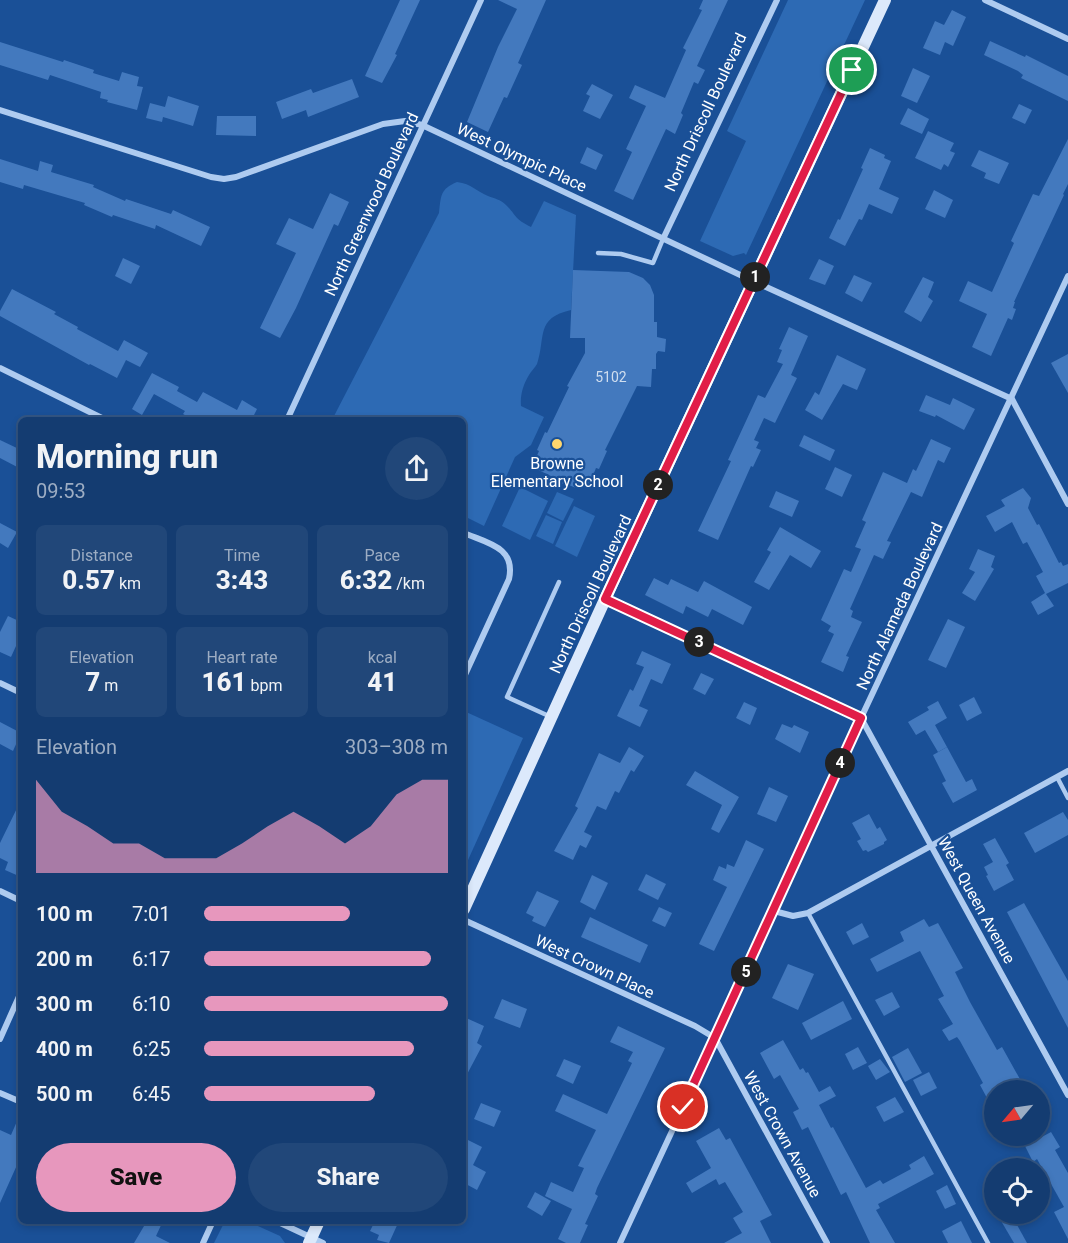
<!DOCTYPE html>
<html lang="en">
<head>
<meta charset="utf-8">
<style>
  body { margin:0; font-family:Roboto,sans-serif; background:#214779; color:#f1f3f6; height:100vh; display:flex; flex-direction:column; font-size:22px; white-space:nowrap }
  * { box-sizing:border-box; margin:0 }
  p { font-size:20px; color:#9dadc3 }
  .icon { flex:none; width:33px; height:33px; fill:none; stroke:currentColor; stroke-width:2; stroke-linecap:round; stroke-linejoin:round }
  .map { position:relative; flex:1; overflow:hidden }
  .drawer { position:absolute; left:18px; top:417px; width:448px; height:807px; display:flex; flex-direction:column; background:#143c71; border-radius:9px; box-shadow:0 3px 9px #0003,0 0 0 2px #335684 }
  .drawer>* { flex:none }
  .needle { width:39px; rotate:241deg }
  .tools { position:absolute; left:984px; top:1080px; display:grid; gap:12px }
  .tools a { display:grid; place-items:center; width:66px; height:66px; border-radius:50%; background:#143c71; box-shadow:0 3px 9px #0003,0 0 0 2px #335684; font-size:30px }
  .pin { position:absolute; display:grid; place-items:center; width:51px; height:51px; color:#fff; margin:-26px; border:3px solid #fff; border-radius:50%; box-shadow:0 2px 6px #0007 }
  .km { position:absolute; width:30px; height:30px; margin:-15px; border-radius:50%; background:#222; color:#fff; font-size:16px; line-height:30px; text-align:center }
  .round { display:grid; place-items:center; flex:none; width:63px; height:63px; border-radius:32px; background:#214779 }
  .summary { display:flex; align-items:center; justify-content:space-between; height:102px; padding:0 18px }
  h1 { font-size:33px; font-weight:800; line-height:45px }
  .stats { display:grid; grid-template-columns:repeat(3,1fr); gap:9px; height:102px; padding:6px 18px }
  .stats div { display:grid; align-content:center; border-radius:9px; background:#214779; text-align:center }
  .stats b { font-size:26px; font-weight:800 }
  .stats small { font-size:16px; font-weight:400 }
  .stats p { font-size:16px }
  .chart { height:168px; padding:12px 18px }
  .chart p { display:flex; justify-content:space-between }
  .chart svg { width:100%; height:108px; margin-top:6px; fill:#e797bd; opacity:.7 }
  .cta { display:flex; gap:12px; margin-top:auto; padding:12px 18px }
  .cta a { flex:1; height:69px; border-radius:36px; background:#e797bd; color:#111; font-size:24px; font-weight:800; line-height:69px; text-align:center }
  .cta a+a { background:#214779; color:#f1f3f6 }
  ul { padding:0 18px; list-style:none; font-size:20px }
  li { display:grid; grid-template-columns:96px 72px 1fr; align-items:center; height:45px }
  li i { height:15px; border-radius:8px; background:#e797bd }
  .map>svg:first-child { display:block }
  .green { fill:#2d6ab4 }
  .building { fill:#4379be }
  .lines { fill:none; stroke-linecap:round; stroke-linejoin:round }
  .lane { stroke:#aecbf0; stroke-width:4.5 }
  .street { stroke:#aecbf0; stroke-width:6 }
  .secondary { stroke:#dce9fb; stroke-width:12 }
  .route-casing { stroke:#fff; stroke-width:12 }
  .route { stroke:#e11d48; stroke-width:8 }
  .poi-dot { fill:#ffd66d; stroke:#1a5097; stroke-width:2 }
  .labels { text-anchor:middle; stroke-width:4.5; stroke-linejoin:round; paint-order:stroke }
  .number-label { font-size:14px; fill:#d0deef }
  .street-label { font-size:16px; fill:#fff; stroke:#1a5097 }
  .poi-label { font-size:16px; fill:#fff; stroke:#1a5097 }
</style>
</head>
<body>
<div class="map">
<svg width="1068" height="1243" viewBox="0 0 1068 1243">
  <rect width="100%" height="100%" fill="#1a5097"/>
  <g class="green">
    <polygon points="788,0 865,0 746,255 744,253 733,256 700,241 746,141 727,131"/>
    <path d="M457,182c15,2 19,9 31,14 7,3 12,3 18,9 12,12 7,13 25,22l13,-26 32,14 -5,95c-36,8 -25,27 -34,54 -2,4 -6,7 -8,11 -6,10 -9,20 -8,31l23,11 -13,28 -16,12 -31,69 -20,-10v-96h-131v-2l106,-205c2,-17 1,-24 18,-31z"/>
    <polygon points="520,487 548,501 530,540 502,526"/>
    <polygon points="557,492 574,499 563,521 547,513"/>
    <polygon points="574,506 595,516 577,557 555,546"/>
    <polygon points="546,515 562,522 553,544 536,536"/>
    <polygon points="464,711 523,738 464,869"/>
    <polygon points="225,1221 247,1221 280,1236 285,1243 214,1243"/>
  </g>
  <g class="building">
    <polygon points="400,0 420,0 395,54 397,55 382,83 365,76"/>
    <polygon points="498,0 546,0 518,63 522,65 507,98 504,97 488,132 467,122 498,47 517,9"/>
    <polygon points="703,0 728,0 697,66 705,70 698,84 694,82 681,113 683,115 675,134 666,129 633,200 614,191 632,152 626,149 646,106 629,98 635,85 665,98 686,50 683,48 702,10 699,9"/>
    <polygon points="952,10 966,17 953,46 945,42 940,55 923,48 935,21 944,25"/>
    <polygon points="990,41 1025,57 1026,55 1068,76 1068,101 1021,78 1023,75 1018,71 984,55"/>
    <polygon points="0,42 63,62 64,60 94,70 93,73 119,81 122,72 139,77 137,86 143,87 137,110 107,102 108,100 100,98 101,92 50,75 48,80 0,65"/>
    <polygon points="913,68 930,76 917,103 901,96"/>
    <polygon points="352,79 359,97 308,117 306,110 282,119 276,102 311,89 313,93"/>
    <polygon points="592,84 613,95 600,119 583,111 590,96 586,94"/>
    <polygon points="168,96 199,106 193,126 163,117 162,122 146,118 150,103 165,107"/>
    <polygon points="1019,104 1032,110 1025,124 1012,118"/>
    <polygon points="908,108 929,119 922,134 900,124"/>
    <polygon points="217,116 256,116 256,136 216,135"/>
    <polygon points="928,131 954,143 950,151 955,153 948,167 944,164 941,170 915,158"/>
    <polygon points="1068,139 1068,184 1063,194 1064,195 1014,302 1015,302 1013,308 1016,309 1012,320 1008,318 991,356 972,347 987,314 959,301 968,281 992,292 1014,243 1011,241 1033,194 1039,196"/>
    <polygon points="587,147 603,155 596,170 580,163"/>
    <polygon points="870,148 885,155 884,158 891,161 879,189 899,198 892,214 869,204 862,220 859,219 845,246 829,238 838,219 840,220 863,169 861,168"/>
    <polygon points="979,150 1009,163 999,184 984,178 986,173 971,166"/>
    <polygon points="0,159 38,171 40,161 53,165 51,172 94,185 93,187 125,201 126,199 171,214 173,210 210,227 201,246 156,225 155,229 113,215 112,217 84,205 85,203 24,185 23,189 0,182"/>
    <polygon points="934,190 953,200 945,218 925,209"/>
    <polygon points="330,193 349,202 338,226 334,224 296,308 280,338 260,328 296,253 276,244 289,218 313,229"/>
    <polygon points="123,258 140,266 131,284 115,276"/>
    <polygon points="819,259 834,266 825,285 809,279"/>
    <polygon points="573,270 629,272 643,278 650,285 654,295 654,322 657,322 657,337 666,339 665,352 658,351 656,354 656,369 652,369 651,387 637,386 605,450 607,451 599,469 596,468 589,485 579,481 576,488 564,483 562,484 552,478 553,477 532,467 539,451 537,450 545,432 547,433 569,387 567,386 585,353 585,338 570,338"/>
    <polygon points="854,275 872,283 862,302 845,293"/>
    <polygon points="923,277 934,282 928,297 933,301 921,322 904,312"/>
    <polygon points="12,289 56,312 54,314 78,327 77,329 118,351 124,340 148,353 140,367 126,360 117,378 90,364 89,365 0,316 0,311"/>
    <polygon points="789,327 808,336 791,375 797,378 775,423 764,418 754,440 759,442 756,448 761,450 753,467 751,466 718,540 698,531 731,461 728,460 758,395 765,398 783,364 777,362 782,350 779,349"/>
    <polygon points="1068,354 1068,393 1051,363"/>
    <polygon points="837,355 866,369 857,390 843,384 822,420 805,410 815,392 819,395"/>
    <polygon points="152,373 179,387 177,391 197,402 203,392 237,410 242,400 257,409 252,419 255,420 194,420 183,414 185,411 154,394 142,415 132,409"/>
    <polygon points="926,395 950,405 953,398 975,409 964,430 936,415 935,417 919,411"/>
    <polygon points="804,435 835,450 830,461 799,446"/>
    <polygon points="931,439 951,448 944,463 938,460 922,497 911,492 887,541 891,542 883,559 874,555 850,609 853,611 851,617 862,622 846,656 849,657 843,672 821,662 834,634 828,631 831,626 821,620 844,569 851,572 861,549 855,547 866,522 862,520 883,472 907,483 913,469 916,471"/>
    <polygon points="0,440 21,450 21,469 0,458"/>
    <polygon points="835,467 852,475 842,497 825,489"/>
    <polygon points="1023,488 1031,498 1028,508 1037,525 1039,524 1059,563 1061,562 1063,566 1068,564 1068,583 1046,594 1054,606 1038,615 1031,602 1045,593 1036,576 1043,572 1027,542 1023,544 1012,522 995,532 986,516 1005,506 1001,500"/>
    <polygon points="776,491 799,501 792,517 769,507"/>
    <polygon points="0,523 17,532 8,548 0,543"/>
    <polygon points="780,527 821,551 811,568 790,555 769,590 754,582 771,552 767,550"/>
    <polygon points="978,549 995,556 991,567 994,569 975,601 962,593 975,572 969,569"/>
    <polygon points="654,578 668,585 671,579 698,592 704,581 752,607 743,625 712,609 708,617 686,606 683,614 645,595"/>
    <polygon points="8,616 21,622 21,635 11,657 0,652 0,632"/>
    <polygon points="948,619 965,627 946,668 928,660"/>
    <polygon points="642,651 671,664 662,684 651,679 639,706 648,710 640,727 617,716 630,689 633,691 644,667 636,664"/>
    <polygon points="701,673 714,679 705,695 693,689"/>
    <polygon points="974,697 982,713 967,721 959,705"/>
    <polygon points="938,701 947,718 935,725 947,747 938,752 925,730 916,735 908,722 929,710 927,707"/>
    <polygon points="744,702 757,708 750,725 736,718"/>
    <polygon points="0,722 21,733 13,751 0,744"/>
    <polygon points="782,724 792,728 794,725 809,732 800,753 775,739"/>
    <polygon points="629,747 644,756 634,772 631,770 619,793 615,791 606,810 597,806 584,832 592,836 586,848 580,845 573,860 554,851 578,808 575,806 599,753 620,763"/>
    <polygon points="947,747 966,782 972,779 977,790 953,803 942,783 946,781 933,755"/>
    <polygon points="695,771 739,797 719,833 711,829 722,805 686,785"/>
    <polygon points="769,787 788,796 776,822 757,814"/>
    <polygon points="21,800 21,877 5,870 8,862 0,858 0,843"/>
    <polygon points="1063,812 1068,820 1068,835 1035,853 1024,833"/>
    <polygon points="869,814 877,829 880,827 887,840 884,842 884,844 868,852 866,850 863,851 857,841 861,839 852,823"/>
    <polygon points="995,838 1009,863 1006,865 1014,880 994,891 986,876 988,875 984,867 993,862 983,844"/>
    <polygon points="746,840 764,849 714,951 699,944 727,887 713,880 719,866 726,869 727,864 734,867"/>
    <polygon points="646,874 666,884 658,900 638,890"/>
    <polygon points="592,875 608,883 595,910 580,902"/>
    <polygon points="537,891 559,901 545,927 532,921 534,917 526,913"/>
    <polygon points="1024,903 1068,981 1068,1028 1007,912"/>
    <polygon points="659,907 672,913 665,927 652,921"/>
    <polygon points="590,917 648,945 640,963 581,937"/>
    <polygon points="924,919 929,927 938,923 963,968 955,972 970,1002 997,1050 1002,1047 1026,1090 994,1090 994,1094 987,1098 980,1085 983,1083 960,1041 957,1037 949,1041 942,1030 953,1024 938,999 944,996 920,951 877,972 870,959 904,941 900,932"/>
    <polygon points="862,923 869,937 853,945 846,932"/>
    <polygon points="788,964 814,974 798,1010 772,998"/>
    <polygon points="892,992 900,1007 884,1016 875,1000"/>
    <polygon points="502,999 527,1009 520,1028 494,1018"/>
    <polygon points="843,1001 852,1019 811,1040 802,1023"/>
    <polygon points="464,1017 484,1026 477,1043 482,1046 464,1080"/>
    <polygon points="618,1026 665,1048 597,1188 595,1194 598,1196 585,1224 588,1225 580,1243 566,1243 558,1239 572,1209 545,1196 551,1182 573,1192 584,1168 578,1166 596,1130 555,1111 563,1094 607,1114 632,1063 628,1061 633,1052 610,1042"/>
    <polygon points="783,1040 800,1070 803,1068 806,1073 808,1072 819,1092 830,1086 836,1096 819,1105 831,1128 833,1127 866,1188 880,1180 883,1184 911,1169 909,1165 924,1156 934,1174 878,1204 880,1208 876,1210 895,1243 870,1243 846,1192 841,1195 808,1127 802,1130 793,1112 799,1109 780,1075 774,1079 760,1053"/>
    <polygon points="858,1047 867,1063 853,1070 845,1054"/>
    <polygon points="908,1048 922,1073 905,1082 892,1057"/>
    <polygon points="564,1059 581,1066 573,1084 556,1076"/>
    <polygon points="880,1059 890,1072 876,1080 868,1066"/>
    <polygon points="929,1072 937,1088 921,1096 913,1080"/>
    <polygon points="895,1097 904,1112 884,1122 876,1107"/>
    <polygon points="481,1103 501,1111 494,1127 474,1119"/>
    <polygon points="21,1112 21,1166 17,1165 0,1203 0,1130 11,1135"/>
    <polygon points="719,1128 726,1140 730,1138 772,1215 760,1221 771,1243 724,1243 742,1233 733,1218 743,1212 725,1182 719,1185 716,1179 692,1193 686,1183 711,1168 696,1141"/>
    <polygon points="1051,1132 1060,1147 1055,1150 1068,1173 1068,1239 1054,1212 1064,1207 1037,1159 1033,1162 1025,1146"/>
    <polygon points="464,1138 482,1147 473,1165 486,1172 477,1190 464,1183 464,1174 468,1164 464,1161"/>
    <polygon points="947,1185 956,1204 945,1209 936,1191"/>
    <polygon points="535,1192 551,1201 542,1216 527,1207"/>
    <polygon points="997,1214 1011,1214 1027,1243 1014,1243"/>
    <polygon points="147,1221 163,1221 156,1236 170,1243 134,1243"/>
    <polygon points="375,1221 399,1221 389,1243 377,1240 379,1235 370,1231"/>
    <polygon points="961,1221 972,1243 948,1243 942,1231"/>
  </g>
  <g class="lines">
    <g class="lane">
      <polyline points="598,253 621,254 653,263 663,239"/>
      <polyline points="551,717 507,697 559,582"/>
      <polyline points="1057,777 1068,798"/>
      <polyline points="808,913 988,1243"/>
    </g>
    <g class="street">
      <polyline points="985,0 1068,39"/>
      <polyline points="0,110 211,177 224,179 236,177 383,124 405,121 422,125 753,281 1012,399 1068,504"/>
      <polyline points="663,239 777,0"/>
      <polyline points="0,368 106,420"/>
      <polyline points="287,420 481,0"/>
      <path d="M464,533c23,10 52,14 45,46l-45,98"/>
      <polyline points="605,599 861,718 1068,1095"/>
      <polyline points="0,683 21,693"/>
      <polyline points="0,891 21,901"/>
      <polyline points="774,911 793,916 808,913 1068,771"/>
      <polyline points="464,920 695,1026 715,1038 827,1243"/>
      <polyline points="0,1039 21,992"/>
      <polyline points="0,1093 21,1102"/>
      <polyline points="276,1221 323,1243"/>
      <polyline points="203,1243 213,1221"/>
      <polyline points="620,1243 760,942 861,718 1068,276"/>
    </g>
    <g class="secondary">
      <polyline points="464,909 612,584 885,0"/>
      <polyline points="309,1243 319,1221"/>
    </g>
  </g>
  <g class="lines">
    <defs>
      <polyline id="route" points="683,1107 861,718 605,599 852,70"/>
    </defs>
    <use href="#route" class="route-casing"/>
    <use href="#route" class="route"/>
  </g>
  <circle class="poi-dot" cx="557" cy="444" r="6"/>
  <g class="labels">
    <g class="number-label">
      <text x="611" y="382">5102</text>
    </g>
    <g class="street-label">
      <text transform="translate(705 112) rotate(-65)" y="6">North Driscoll Boulevard</text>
      <text transform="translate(522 157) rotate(25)" y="6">West Olympic Place</text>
      <text transform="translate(371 204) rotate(-65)" y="6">North Greenwood Boulevard</text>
      <text transform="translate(590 594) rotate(-65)" y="6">North Driscoll Boulevard</text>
      <text transform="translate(899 606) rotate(-65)" y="6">North Alameda Boulevard</text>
      <text transform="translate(977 900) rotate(61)" y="6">West Queen Avenue</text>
      <text transform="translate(595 966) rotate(25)" y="6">West Crown Place</text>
      <text transform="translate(783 1134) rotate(61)" y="6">West Crown Avenue</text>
    </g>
    <g class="poi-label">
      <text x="557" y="469">Browne<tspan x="557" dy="18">Elementary School</tspan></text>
    </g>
  </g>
</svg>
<div class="tools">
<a><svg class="needle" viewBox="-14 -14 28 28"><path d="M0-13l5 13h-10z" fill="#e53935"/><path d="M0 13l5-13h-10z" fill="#9dadc3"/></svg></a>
<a><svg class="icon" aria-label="locate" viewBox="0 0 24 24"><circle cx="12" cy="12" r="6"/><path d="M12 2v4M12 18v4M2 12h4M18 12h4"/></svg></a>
</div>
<div class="pin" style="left:852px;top:70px;background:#1e9e55"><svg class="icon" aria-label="arrive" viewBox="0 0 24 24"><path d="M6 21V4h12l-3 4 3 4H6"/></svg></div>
<div class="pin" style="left:683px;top:1107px;background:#d93025"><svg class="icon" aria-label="check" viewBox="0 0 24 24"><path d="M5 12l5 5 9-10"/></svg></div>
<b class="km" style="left:755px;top:277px">1</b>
<b class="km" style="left:658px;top:485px">2</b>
<b class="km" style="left:699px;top:642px">3</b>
<b class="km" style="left:840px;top:763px">4</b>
<b class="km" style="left:746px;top:972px">5</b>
<section class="drawer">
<div class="summary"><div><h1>Morning run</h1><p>09:53</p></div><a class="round"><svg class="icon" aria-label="share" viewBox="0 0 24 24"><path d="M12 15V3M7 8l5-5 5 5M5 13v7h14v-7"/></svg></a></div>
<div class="stats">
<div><p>Distance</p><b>0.57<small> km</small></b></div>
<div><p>Time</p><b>3:43</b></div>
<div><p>Pace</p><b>6:32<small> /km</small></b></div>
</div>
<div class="stats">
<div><p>Elevation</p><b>7<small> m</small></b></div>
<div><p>Heart rate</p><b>161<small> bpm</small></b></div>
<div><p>kcal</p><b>41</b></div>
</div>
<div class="chart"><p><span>Elevation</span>303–308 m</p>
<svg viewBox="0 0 160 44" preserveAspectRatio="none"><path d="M0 44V6L10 19L20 25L30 32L40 32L50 38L60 38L70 38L80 32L90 25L100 19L110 25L120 32L130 25L140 12L150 6L160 6V44z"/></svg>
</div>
<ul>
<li><b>100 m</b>7:01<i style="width:60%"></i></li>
<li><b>200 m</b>6:17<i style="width:93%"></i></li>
<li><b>300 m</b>6:10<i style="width:100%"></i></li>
<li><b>400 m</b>6:25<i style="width:86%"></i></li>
<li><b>500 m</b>6:45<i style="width:70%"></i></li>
</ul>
<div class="cta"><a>Save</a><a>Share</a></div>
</section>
</div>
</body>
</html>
